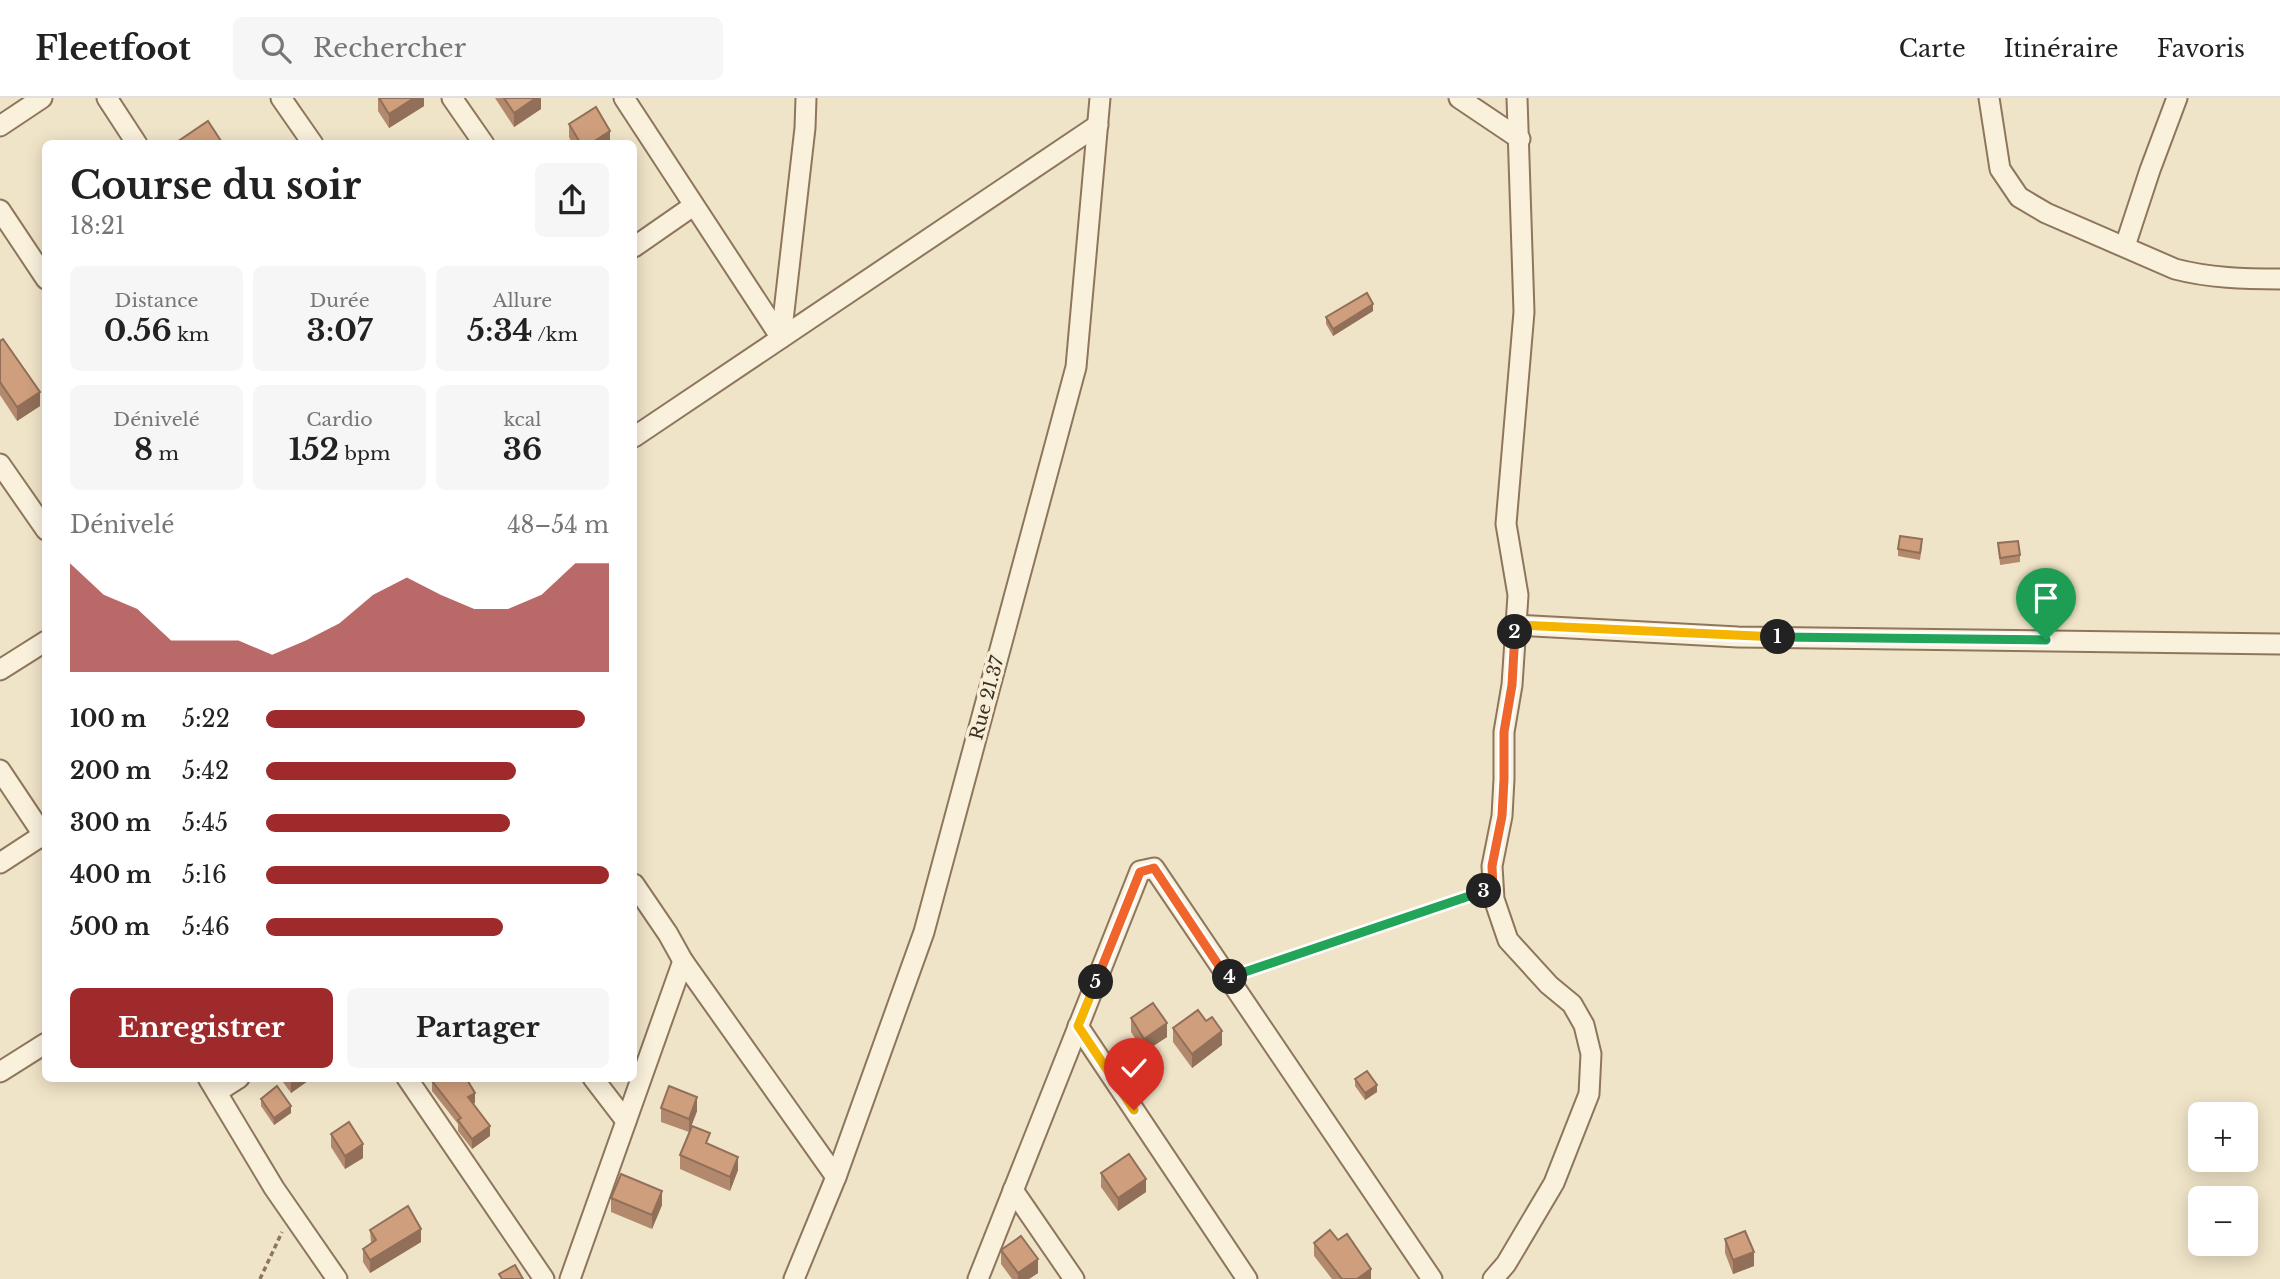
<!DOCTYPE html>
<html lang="fr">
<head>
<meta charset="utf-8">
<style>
  body { margin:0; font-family:"Libre Baskerville",serif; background:#f6f6f6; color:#222; height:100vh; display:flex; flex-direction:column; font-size:26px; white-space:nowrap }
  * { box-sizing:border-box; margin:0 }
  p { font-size:23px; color:#767676 }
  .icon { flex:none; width:38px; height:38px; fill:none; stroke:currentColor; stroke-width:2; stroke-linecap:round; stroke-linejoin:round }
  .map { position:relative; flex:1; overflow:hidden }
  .sheet { position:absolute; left:42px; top:42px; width:595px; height:942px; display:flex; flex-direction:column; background:#fff; border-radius:10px; box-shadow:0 4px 18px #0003 }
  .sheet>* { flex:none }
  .fabs { position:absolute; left:2188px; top:1004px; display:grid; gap:14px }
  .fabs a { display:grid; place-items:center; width:70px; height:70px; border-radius:10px; background:#fff; box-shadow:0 4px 18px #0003; font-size:35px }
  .pin { position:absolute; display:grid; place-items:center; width:60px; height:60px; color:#fff; margin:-72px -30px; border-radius:50% 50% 50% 0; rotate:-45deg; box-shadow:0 0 7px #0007 }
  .pin .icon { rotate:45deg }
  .km { position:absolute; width:35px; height:35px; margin:-18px; border-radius:50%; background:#222; color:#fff; font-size:19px; line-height:35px; text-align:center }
  .round { display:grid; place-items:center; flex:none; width:74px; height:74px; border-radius:10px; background:#f6f6f6 }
  .overview { display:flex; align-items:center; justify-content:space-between; height:119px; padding:0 28px }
  h1 { font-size:38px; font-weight:700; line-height:52px }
  .metrics { display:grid; grid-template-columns:repeat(3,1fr); gap:10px; height:119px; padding:7px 28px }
  .metrics div { display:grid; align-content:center; border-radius:10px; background:#f6f6f6; text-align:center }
  .metrics b { font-size:30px; font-weight:700 }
  .metrics small { font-size:19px; font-weight:400 }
  .metrics p { font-size:19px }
  .chart { height:196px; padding:14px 28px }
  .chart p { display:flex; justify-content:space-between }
  .chart svg { width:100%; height:126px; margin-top:7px; fill:#9e2a2b; opacity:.7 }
  .action { display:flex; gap:14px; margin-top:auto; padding:14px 28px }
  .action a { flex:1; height:80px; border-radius:10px; background:#9e2a2b; color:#fff; font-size:28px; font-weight:700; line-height:80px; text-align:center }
  .action a+a { background:#f6f6f6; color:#222 }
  ul { padding:0 28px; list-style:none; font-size:23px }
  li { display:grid; grid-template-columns:112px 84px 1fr; align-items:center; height:52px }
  li i { height:18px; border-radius:9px; background:#9e2a2b }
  header { display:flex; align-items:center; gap:42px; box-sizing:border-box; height:98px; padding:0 35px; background:#fff; border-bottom:2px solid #e0e0e0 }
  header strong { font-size:33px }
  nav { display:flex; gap:38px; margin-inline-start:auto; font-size:24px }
  .search { width:490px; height:63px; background:#f6f6f6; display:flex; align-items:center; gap:18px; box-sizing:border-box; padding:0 24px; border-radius:10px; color:#767676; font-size:26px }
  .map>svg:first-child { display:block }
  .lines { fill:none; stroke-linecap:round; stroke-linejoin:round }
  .minor-casing { stroke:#8d765c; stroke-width:23 }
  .path { stroke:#8d765c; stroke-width:3.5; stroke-dasharray:5 3.5; stroke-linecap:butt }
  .minor { stroke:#faf1dc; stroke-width:19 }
  .wall { fill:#b2896c }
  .shaded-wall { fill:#916f58 }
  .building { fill:#cf9f7d; stroke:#916f58; stroke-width:2 }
  .split-1-casing { stroke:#fff; stroke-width:14 }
  .split-2-casing { stroke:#fff; stroke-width:14 }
  .split-3-casing { stroke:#fff; stroke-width:14 }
  .split-4-casing { stroke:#fff; stroke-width:14 }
  .split-5-casing { stroke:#fff; stroke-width:14 }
  .split-6-casing { stroke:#fff; stroke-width:14 }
  .split-1 { stroke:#22a559; stroke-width:9 }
  .split-2 { stroke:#f5b400; stroke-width:9 }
  .split-3 { stroke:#f0652b; stroke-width:9 }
  .split-4 { stroke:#22a559; stroke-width:9 }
  .split-5 { stroke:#f0652b; stroke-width:9 }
  .split-6 { stroke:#f5b400; stroke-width:9 }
  .labels { text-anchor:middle; stroke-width:7; stroke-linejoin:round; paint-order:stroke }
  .street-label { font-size:18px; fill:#3d2e20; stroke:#f7eed8 }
</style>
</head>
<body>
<header>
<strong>Fleetfoot</strong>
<div class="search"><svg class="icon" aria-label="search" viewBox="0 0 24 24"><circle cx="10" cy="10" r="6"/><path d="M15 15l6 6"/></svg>Rechercher</div>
<nav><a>Carte</a><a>Itinéraire</a><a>Favoris</a></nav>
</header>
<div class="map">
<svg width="2280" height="1181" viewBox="0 0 2280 1181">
  <rect width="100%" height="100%" fill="#f0e4c8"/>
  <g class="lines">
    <defs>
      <g id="minor">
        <polyline points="107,0 137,46"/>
        <polyline points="281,0 313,46"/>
        <polyline points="452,0 484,46"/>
        <polyline points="624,0 781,240"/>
        <polyline points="1459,0 1520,41"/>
        <path d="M1989,0l11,71 19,28 27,16 129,56c34,9 70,10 105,10"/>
        <polyline points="0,28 42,0"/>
        <polyline points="0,112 46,181"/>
        <polyline points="2125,148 2150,72 2177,0"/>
        <polyline points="634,149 693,108"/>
        <polyline points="781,240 805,30 806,0"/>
        <polyline points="634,339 1098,27"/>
        <polyline points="0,366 46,432"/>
        <polyline points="1516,527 1738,539 2280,546"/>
        <polyline points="0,572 46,543"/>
        <polyline points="0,672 46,741"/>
        <polyline points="0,765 46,735"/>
        <polyline points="634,786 668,836 683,863 836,1079"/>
        <polyline points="1078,928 1247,1181"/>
        <polyline points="0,974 46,945"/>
        <polyline points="208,980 274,1090 337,1181"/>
        <polyline points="407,980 544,1181"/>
        <polyline points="593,980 626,1023"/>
        <polyline points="217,994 239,980"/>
        <polyline points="1013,1092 1074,1181"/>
        <polyline points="570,1181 683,863"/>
        <polyline points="794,1181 836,1079 924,834 1076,269 1100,0"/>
        <polyline points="978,1181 1140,773 1154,770 1432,1181"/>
        <polyline points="1493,1181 1506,1166 1554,1085 1589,996 1591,956 1584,927 1572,906 1549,887 1508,842 1494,801 1492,768 1502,718 1504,681 1504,634 1512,587 1518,497 1506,426 1524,214 1517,0"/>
      </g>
    </defs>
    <use href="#minor" class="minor-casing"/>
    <g class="path">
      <polyline points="1247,873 1475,796"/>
      <polyline points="260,1181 282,1134"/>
    </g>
    <use href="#minor" class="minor"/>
  </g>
  <g class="wall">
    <polygon points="378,0 424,0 424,8 389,30 378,13"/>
    <polygon points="495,0 541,0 541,11 514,29"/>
    <polygon points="569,26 610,46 572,46 569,39"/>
    <polygon points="1373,213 1333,238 1326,226 1326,219"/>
    <polygon points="0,243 40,308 17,323 0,297"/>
    <polygon points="1998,445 2020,457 2020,464 2000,467"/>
    <polygon points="1922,448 1920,462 1898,458 1898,451"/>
    <polygon points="1131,920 1167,939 1144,954 1131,934"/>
    <polygon points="1173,930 1222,947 1192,970 1173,944"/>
    <polygon points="280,980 312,980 291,995"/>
    <polygon points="1355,981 1377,994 1365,1002 1355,988"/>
    <polygon points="432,983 475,1005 473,1006 490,1038 472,1051 458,1033 458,1026 432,993"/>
    <polygon points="261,1001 291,1015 274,1027 261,1008"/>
    <polygon points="661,1010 697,1013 689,1034 661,1024"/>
    <polygon points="331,1036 363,1060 345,1071 331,1049"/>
    <polygon points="680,1057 738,1072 730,1093 680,1071"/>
    <polygon points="1101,1075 1146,1094 1118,1113 1101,1089"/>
    <polygon points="611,1100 662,1107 652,1131 611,1114"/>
    <polygon points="370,1132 421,1144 370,1175 363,1164 363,1151 371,1145"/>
    <polygon points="1725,1141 1754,1168 1733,1176 1725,1155"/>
    <polygon points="1314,1145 1371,1181 1332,1181 1314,1158"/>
    <polygon points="1001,1152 1038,1175 1029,1181 1012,1181 1001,1166"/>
  </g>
  <g class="shaded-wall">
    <polygon points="414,0 424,0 424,8 389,30 389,16"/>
    <polygon points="536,0 541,0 541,11 514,29 514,15"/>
    <polygon points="610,33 610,46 590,46"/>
    <polygon points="1373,206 1373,213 1333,238 1333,231"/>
    <polygon points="40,294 40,308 17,323 17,309"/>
    <polygon points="1167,925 1167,939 1144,954 1144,941"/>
    <polygon points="1222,933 1222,947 1192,970 1192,956"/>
    <polygon points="293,980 312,980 291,995 291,981"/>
    <polygon points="1377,987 1377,994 1365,1002 1365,995"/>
    <polygon points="475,995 475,1005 468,1009 468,999"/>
    <polygon points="697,999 697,1013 689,1034 689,1021"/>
    <polygon points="291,1008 291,1015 274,1027 274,1020"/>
    <polygon points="490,1028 490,1038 472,1051 472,1041"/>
    <polygon points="363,1046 363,1060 345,1071 345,1058"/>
    <polygon points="738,1059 738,1072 730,1093 730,1079"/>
    <polygon points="1146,1081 1146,1094 1118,1113 1118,1100"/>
    <polygon points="662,1093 662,1107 652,1131 652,1117"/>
    <polygon points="421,1131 421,1144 370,1175 370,1162"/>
    <polygon points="1754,1154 1754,1168 1733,1176 1733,1162"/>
    <polygon points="1038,1161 1038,1175 1029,1181 1018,1181 1018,1175"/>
    <polygon points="1371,1171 1371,1181 1357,1181"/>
  </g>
  <g class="building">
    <polygon points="379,0 414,0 389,16"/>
    <polygon points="504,0 536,0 514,15"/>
    <polygon points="596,9 610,33 590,46 581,46 569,26"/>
    <polygon points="208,23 223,46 174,46"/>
    <polygon points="1367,195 1373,206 1333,231 1326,219"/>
    <polygon points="3,241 40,294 17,309 0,284 0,243"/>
    <polygon points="1900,438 1922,441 1920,455 1898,451"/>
    <polygon points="2018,443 2020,457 2000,460 1998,445"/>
    <polygon points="1153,905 1167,925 1144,941 1131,920"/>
    <polygon points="1198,912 1206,923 1212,919 1222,933 1192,956 1173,930"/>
    <polygon points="1367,973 1377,987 1365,995 1355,981"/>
    <polygon points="437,980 466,980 475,995 468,999 490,1028 472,1041 458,1022 461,1020 432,983"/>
    <polygon points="277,988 291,1008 274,1020 261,1001"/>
    <polygon points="669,988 697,999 689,1021 661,1010"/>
    <polygon points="349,1024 363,1046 345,1058 331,1036"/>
    <polygon points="692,1028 710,1035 706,1045 738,1059 730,1079 680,1057"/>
    <polygon points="1129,1056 1146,1081 1118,1100 1101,1075"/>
    <polygon points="621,1076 662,1093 652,1117 611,1100"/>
    <polygon points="408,1108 421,1131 370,1162 363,1151 376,1142 370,1132"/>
    <polygon points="1330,1132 1338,1142 1347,1136 1371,1171 1357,1181 1342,1181 1314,1145"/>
    <polygon points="1745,1133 1754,1154 1733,1162 1725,1141"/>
    <polygon points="1021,1138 1038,1161 1018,1175 1001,1152"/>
    <polygon points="515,1167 523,1181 502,1181 499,1176"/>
  </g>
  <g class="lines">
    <defs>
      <polyline id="split-1" points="1778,539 2046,542"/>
      <polyline id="split-2" points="1515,534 1516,527 1778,539"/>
      <polyline id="split-3" points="1484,793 1493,790 1492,768 1502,718 1504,681 1504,634 1512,587 1515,534"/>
      <polyline id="split-4" points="1230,879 1484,793"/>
      <polyline id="split-5" points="1096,884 1140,774 1154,770 1227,880 1230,879"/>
      <polyline id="split-6" points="1096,884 1078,928 1134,1012"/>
    </defs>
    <use href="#split-1" class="split-1-casing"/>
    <use href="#split-2" class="split-2-casing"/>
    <use href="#split-3" class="split-3-casing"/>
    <use href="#split-4" class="split-4-casing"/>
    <use href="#split-5" class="split-5-casing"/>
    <use href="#split-6" class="split-6-casing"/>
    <use href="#split-1" class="split-1"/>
    <use href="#split-2" class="split-2"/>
    <use href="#split-3" class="split-3"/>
    <use href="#split-4" class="split-4"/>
    <use href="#split-5" class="split-5"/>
    <use href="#split-6" class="split-6"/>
  </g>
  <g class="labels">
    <g class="street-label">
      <text transform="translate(987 600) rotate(-75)" y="6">Rue 21.37</text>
    </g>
  </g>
</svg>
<div class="fabs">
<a>+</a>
<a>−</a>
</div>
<div class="pin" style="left:2046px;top:542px;background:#1e9e55"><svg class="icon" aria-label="arrive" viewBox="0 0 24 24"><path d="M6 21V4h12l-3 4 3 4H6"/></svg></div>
<div class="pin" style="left:1134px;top:1012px;background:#d93025"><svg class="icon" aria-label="check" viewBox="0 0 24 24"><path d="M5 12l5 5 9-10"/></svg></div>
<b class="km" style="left:1778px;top:539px">1</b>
<b class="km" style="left:1515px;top:534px">2</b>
<b class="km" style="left:1484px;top:793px">3</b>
<b class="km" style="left:1230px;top:879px">4</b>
<b class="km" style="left:1096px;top:884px">5</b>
<section class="sheet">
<div class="overview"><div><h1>Course du soir</h1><p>18:21</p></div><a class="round"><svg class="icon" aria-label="share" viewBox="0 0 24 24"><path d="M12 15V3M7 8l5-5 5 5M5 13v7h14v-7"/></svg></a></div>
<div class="metrics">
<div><p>Distance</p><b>0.56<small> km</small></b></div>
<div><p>Durée</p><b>3:07</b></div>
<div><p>Allure</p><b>5:34<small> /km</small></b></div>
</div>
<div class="metrics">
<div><p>Dénivelé</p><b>8<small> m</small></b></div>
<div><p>Cardio</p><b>152<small> bpm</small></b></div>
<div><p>kcal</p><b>36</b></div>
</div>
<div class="chart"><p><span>Dénivelé</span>48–54 m</p>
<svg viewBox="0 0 160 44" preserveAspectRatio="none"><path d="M0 44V6L10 17L20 22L30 33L40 33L50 33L60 38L70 33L80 27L90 17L100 11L110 17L120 22L130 22L140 17L150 6L160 6V44z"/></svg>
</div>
<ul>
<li><b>100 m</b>5:22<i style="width:93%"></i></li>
<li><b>200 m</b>5:42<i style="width:73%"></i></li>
<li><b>300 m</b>5:45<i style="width:71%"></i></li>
<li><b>400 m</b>5:16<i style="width:100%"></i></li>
<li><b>500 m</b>5:46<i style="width:69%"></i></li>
</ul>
<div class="action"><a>Enregistrer</a><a>Partager</a></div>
</section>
</div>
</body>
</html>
